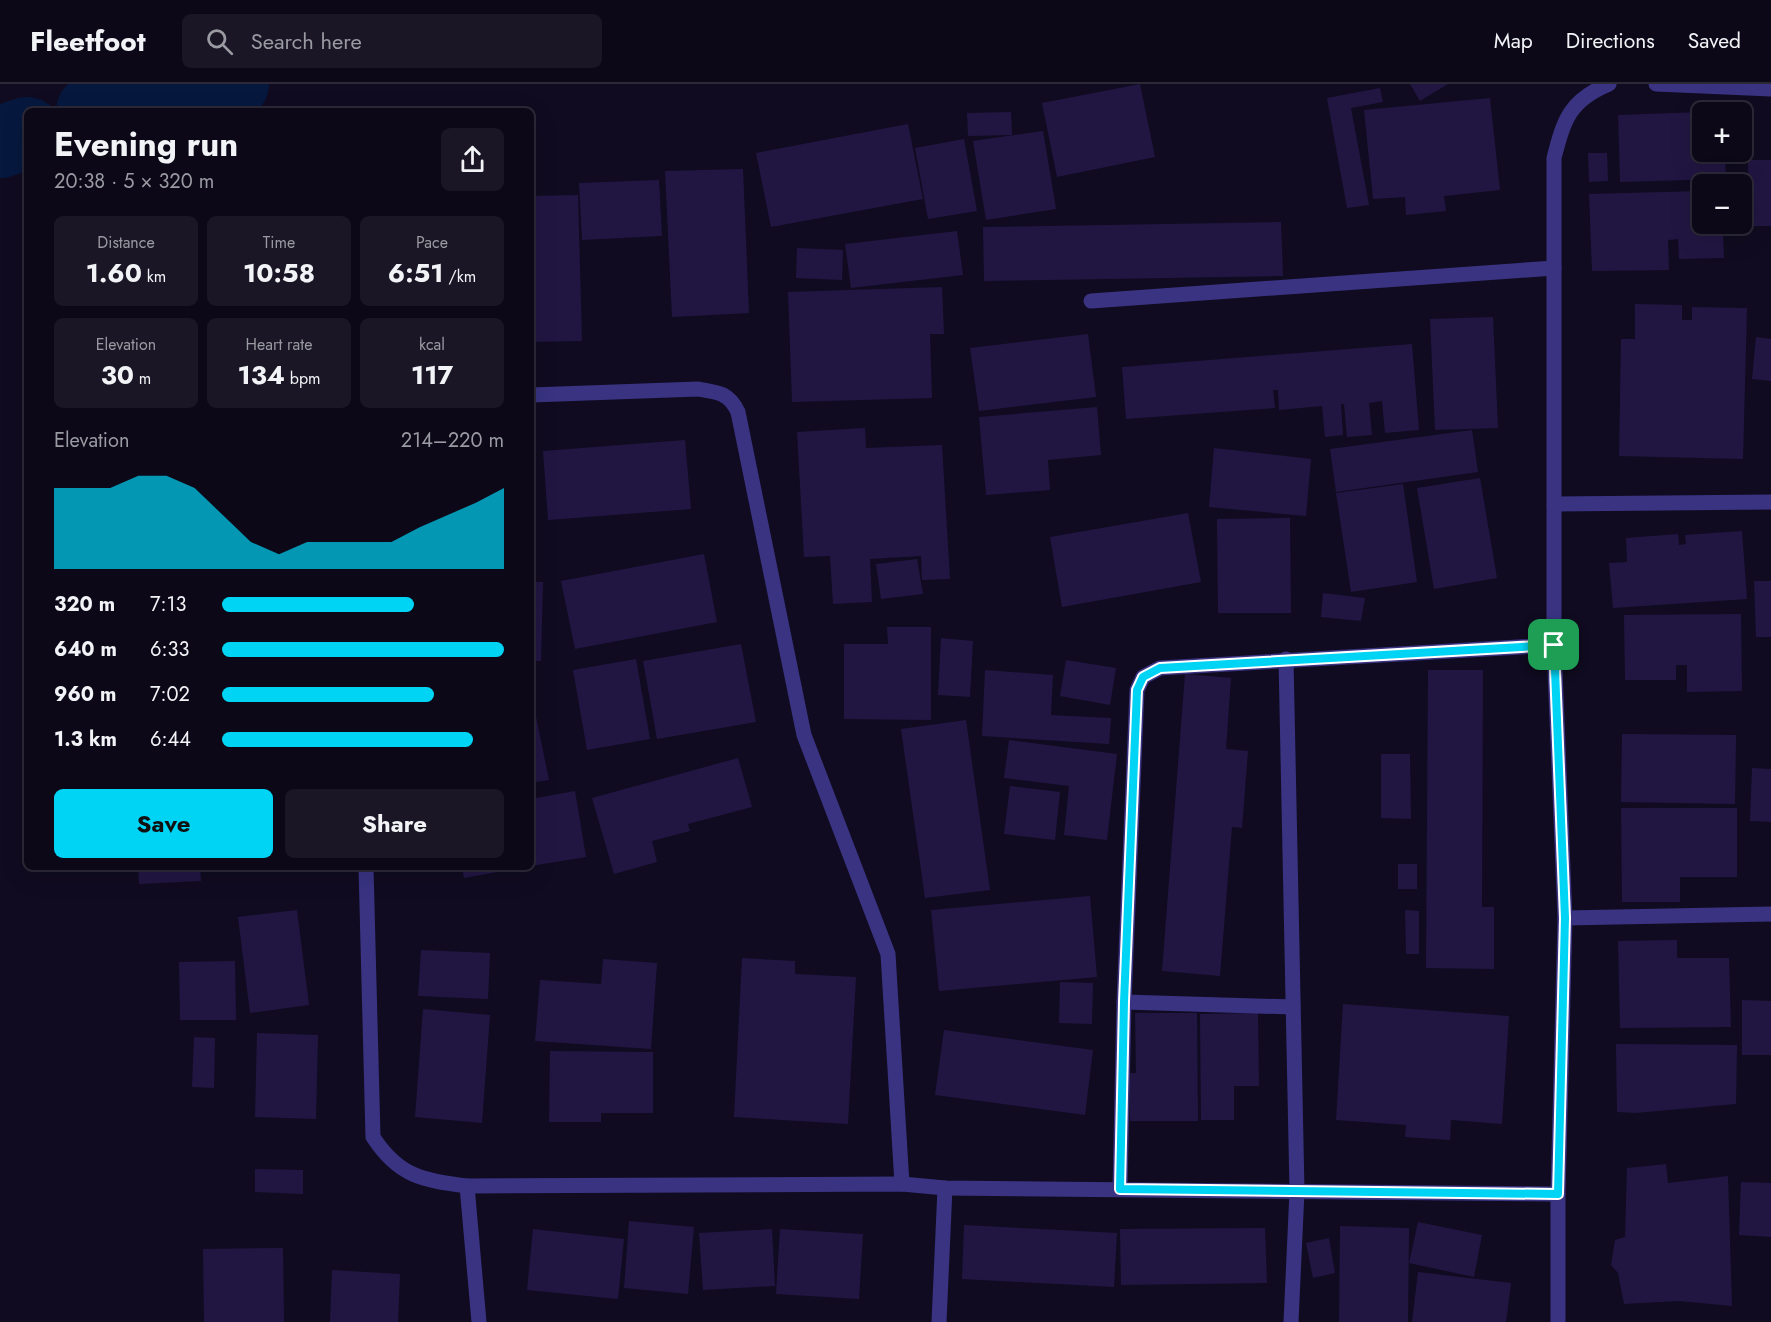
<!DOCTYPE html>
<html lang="en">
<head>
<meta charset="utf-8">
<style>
  body { margin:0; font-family:Jost,sans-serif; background:#1a1625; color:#f1f3f6; height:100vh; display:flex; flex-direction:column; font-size:22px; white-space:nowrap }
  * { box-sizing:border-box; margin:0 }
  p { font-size:20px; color:#9a9aa2 }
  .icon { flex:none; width:33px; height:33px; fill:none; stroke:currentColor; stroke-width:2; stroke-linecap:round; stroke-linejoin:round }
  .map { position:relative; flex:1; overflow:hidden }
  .drawer { position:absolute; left:24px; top:24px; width:510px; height:762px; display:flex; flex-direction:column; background:#0c0818; border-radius:9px; box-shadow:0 6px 24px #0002,0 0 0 2px #2c2937 }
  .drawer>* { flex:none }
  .tools { position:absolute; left:1692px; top:18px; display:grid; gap:12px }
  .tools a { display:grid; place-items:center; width:60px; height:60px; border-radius:9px; background:#0c0818; box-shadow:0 6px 24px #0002,0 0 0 2px #2c2937; font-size:30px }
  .pin { position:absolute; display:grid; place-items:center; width:51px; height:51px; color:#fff; margin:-26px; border-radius:12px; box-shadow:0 3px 9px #0006 }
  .round { display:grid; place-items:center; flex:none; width:63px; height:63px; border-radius:9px; background:#1a1625 }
  .overview { display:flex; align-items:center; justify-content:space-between; height:102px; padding:0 30px }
  h1 { font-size:33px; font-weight:700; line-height:45px }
  .metrics { display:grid; grid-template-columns:repeat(3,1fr); gap:9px; height:102px; padding:6px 30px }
  .metrics div { display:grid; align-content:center; border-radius:9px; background:#1a1625; text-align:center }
  .metrics b { font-size:26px; font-weight:700 }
  .metrics small { font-size:16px; font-weight:400 }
  .metrics p { font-size:16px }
  .chart { height:168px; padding:12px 30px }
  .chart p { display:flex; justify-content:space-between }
  .chart svg { width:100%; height:108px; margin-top:6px; fill:#00d4f5; opacity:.7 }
  .action { display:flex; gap:12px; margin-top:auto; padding:12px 30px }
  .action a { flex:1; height:69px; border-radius:9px; background:#00d4f5; color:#111; font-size:24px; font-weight:700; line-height:69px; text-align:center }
  .action a+a { background:#1a1625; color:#f1f3f6 }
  ul { padding:0 30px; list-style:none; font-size:20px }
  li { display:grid; grid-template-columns:96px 72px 1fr; align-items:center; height:45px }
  li i { height:15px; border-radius:8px; background:#00d4f5 }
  header { display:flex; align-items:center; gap:36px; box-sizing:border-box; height:84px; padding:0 30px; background:#0c0818; border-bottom:2px solid #2c2937 }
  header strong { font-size:28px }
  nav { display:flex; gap:33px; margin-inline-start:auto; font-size:21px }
  .search { width:420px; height:54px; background:#1a1625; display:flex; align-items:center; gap:15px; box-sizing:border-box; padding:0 21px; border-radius:9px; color:#9a9aa2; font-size:22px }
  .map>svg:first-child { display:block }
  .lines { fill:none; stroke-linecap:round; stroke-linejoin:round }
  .river { stroke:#06183e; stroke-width:72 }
  .building { fill:#211642 }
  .minor { stroke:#393382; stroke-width:15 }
  .route-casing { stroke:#fff; stroke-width:12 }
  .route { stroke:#00d4f5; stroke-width:8 }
</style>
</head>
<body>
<header>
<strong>Fleetfoot</strong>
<div class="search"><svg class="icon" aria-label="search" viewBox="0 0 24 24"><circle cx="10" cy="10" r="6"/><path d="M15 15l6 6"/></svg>Search here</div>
<nav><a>Map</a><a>Directions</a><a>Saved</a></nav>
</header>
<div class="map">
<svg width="1771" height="1238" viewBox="0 0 1771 1238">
  <rect width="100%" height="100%" fill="#100b20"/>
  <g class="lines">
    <g class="river">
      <polyline points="92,27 132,14 233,0"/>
      <polyline points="0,58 27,49"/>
    </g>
  </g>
  <g class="building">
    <polygon points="1140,0 1155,73 1057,93 1042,19"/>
    <polygon points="1410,0 1448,0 1420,17"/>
    <polygon points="1380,4 1383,18 1351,24 1369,121 1347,124 1327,14"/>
    <polygon points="1490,14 1500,106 1444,112 1446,127 1406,131 1405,113 1373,115 1364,26"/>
    <polygon points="1011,28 1012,51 968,52 967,29"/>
    <polygon points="1702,28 1702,68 1725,68 1726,95 1620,98 1618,31"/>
    <polygon points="908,40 923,115 771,143 756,69"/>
    <polygon points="1043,47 1056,125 986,136 973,57"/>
    <polygon points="964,55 977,127 928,135 915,64"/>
    <polygon points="1588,69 1607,69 1608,97 1589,98"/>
    <polygon points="1748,76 1771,76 1771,142 1749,142"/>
    <polygon points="743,85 749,229 672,233 665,87"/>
    <polygon points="659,96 662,152 582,156 579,99"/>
    <polygon points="1702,107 1702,140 1735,140 1736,147 1723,148 1724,174 1679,175 1678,155 1668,156 1669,186 1592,187 1589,110"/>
    <polygon points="578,111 582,257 531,258 531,112"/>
    <polygon points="1281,138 1283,192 984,197 983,143"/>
    <polygon points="957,147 963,191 851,204 845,160"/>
    <polygon points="797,164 843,166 842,196 796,194"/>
    <polygon points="942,203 944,250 930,250 932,314 792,318 788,208"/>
    <polygon points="1635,220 1682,221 1682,236 1692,236 1692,223 1747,224 1743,375 1619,372 1621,255 1635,255"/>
    <polygon points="1493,233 1498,344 1435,346 1430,235"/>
    <polygon points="1088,250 1096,313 979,327 970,264"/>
    <polygon points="1756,253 1771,255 1771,297 1752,295"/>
    <polygon points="1412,260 1419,346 1385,349 1382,317 1369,319 1372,351 1347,353 1344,320 1341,320 1343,351 1325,353 1322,322 1279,326 1278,306 1273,306 1275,324 1126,335 1122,283"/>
    <polygon points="1097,323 1101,371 1048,376 1050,406 986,411 979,333"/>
    <polygon points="865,344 866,364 942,361 950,495 922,496 921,472 870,475 872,518 833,520 830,472 804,473 797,348"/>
    <polygon points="1472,346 1478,388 1336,408 1330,365"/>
    <polygon points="685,356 691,425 548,436 543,367"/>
    <polygon points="1214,364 1311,375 1306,432 1209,423"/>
    <polygon points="1480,394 1497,494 1434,505 1417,404"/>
    <polygon points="1403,400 1417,498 1351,508 1336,409"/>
    <polygon points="1188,429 1201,498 1062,523 1050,453"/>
    <polygon points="1290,434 1291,529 1218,529 1217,435"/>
    <polygon points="1742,447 1747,515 1613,524 1609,479 1627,478 1626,454 1678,450 1679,461 1686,460 1685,451"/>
    <polygon points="704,470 717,538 575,565 561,497"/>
    <polygon points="917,475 923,510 881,515 876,480"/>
    <polygon points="1754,497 1771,497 1771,553 1756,553"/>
    <polygon points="531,498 543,498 541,577 531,577"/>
    <polygon points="1323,509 1365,514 1361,537 1321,533"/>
    <polygon points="1741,530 1742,607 1687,608 1687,581 1676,581 1676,596 1625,596 1624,531"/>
    <polygon points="887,543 931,543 931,636 844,635 844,560 888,560"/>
    <polygon points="941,554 973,557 970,613 938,611"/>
    <polygon points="741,560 756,638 657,655 643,577"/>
    <polygon points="636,575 650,655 587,666 573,586"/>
    <polygon points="1066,576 1116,584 1110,621 1060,612"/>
    <polygon points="985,586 1053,591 1051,631 1111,634 1109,660 982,652"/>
    <polygon points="1428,586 1483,586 1482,823 1494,823 1494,885 1426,884"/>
    <polygon points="1185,590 1231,594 1226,665 1248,667 1242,744 1232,743 1220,892 1162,887"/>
    <polygon points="531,608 549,696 531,699"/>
    <polygon points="966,636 990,806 925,814 901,645"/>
    <polygon points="1622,650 1736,651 1735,720 1621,718"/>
    <polygon points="1009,656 1117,670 1107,756 1064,751 1069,702 1004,694"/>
    <polygon points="1381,670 1410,670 1411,735 1381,734"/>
    <polygon points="738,674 752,723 688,740 690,747 652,757 657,778 614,790 592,714"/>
    <polygon points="1752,684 1771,685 1771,738 1750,737"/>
    <polygon points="1010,702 1060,708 1055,756 1004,750"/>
    <polygon points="575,707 586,773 531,782 531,715"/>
    <polygon points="1621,724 1737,724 1737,793 1680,793 1680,818 1622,818"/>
    <rect x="1398" y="780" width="19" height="25"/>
    <polygon points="138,783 200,783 201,797 139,800"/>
    <polygon points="462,783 520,783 520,784 464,794"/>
    <polygon points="1090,812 1097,893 939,907 931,826"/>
    <polygon points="297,826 309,921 250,929 238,833"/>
    <polygon points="1405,826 1419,827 1419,870 1406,870"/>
    <polygon points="1677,856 1677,874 1729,874 1731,943 1620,944 1618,857"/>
    <polygon points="421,866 490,869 488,915 418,912"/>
    <polygon points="742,874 795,877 795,890 856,893 848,1040 734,1033"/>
    <polygon points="603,875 657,879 651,965 535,957 540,896 601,900"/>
    <polygon points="235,877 236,936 180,936 179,878"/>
    <polygon points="1060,898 1093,899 1092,940 1059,939"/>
    <polygon points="1742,916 1771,917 1771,971 1742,971"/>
    <polygon points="1343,920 1509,932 1502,1040 1451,1036 1450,1056 1405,1053 1406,1041 1336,1036"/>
    <polygon points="423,925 490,931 482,1039 415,1033"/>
    <polygon points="1135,929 1197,929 1198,1037 1130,1037 1130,989 1136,989"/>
    <polygon points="1258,929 1259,1002 1234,1002 1234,1036 1201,1036 1200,930"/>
    <polygon points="944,946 1093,966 1085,1031 935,1011"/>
    <polygon points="257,949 318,951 316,1035 255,1033"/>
    <polygon points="194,953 215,954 214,1004 192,1003"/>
    <polygon points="1616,960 1737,961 1736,1020 1635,1029 1617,1028"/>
    <polygon points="550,967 653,968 653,1029 601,1029 601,1038 549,1038"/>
    <polygon points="1666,1080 1668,1099 1728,1092 1732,1222 1679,1217 1624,1220 1618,1189 1611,1181 1615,1156 1625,1153 1627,1084"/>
    <polygon points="255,1085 303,1086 303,1110 255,1108"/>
    <polygon points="1741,1098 1771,1099 1771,1153 1739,1151"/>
    <polygon points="629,1137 694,1143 688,1210 624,1204"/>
    <polygon points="1418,1138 1482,1151 1474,1193 1409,1179"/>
    <polygon points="964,1141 1117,1149 1114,1203 962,1195"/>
    <polygon points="1340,1142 1409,1144 1408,1238 1339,1238"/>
    <polygon points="1265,1144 1267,1199 1121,1201 1120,1145"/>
    <polygon points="533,1145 624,1155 618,1215 527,1206"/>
    <polygon points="772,1145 775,1202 703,1206 699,1149"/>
    <polygon points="780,1145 863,1150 859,1215 776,1210"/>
    <polygon points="1329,1154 1335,1189 1313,1194 1306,1159"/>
    <polygon points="283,1164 284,1238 204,1238 203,1165"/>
    <polygon points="332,1186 400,1190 398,1238 330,1238"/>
    <polygon points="1418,1188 1511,1199 1506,1238 1412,1238"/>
  </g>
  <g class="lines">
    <g class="minor">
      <polyline points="1656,0 1771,5"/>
      <polyline points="1091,217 1554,184"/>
      <path d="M531,311l167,-6c20,3 31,4 40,23l66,323 84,219 14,230"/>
      <polyline points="1554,420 1771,418"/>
      <polyline points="1286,575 1297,1107 1291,1238"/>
      <path d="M366,783l7,270c26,40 50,43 94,49l435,-2 43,4 613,6"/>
      <polyline points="1565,834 1771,830"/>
      <polyline points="1124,918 1293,923"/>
      <polyline points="467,1102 479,1238"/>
      <polyline points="1120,1105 1124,918 1137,606 1143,593 1160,584 1554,561"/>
      <polyline points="939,1238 945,1104"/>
      <path d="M1558,1238v-128l7,-276 -11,-273v-487c10,-39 16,-58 55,-74"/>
    </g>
  </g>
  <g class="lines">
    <defs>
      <polygon id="route" points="1554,561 1565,834 1558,1110 1120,1105 1124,918 1137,606 1143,593 1160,584"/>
    </defs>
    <use href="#route" class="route-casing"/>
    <use href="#route" class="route"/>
  </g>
</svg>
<div class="tools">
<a>+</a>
<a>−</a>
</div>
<div class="pin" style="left:1554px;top:561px;background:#1e9e55"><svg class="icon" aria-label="arrive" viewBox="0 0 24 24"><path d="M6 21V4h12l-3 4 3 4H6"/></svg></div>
<section class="drawer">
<div class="overview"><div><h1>Evening run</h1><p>20:38 · 5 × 320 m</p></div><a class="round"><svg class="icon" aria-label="share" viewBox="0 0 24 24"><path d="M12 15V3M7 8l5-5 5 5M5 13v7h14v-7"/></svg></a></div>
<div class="metrics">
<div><p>Distance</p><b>1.60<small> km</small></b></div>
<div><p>Time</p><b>10:58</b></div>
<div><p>Pace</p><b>6:51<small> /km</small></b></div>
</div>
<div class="metrics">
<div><p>Elevation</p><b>30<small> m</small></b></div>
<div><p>Heart rate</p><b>134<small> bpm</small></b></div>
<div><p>kcal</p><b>117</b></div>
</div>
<div class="chart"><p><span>Elevation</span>214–220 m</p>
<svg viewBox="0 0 160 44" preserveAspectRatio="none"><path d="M0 44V11L10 11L20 11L30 6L40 6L50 11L60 22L70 33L80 38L90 33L100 33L110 33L120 33L130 27L140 22L150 17L160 11V44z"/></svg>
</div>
<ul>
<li><b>320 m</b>7:13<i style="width:68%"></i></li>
<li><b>640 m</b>6:33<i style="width:100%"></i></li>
<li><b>960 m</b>7:02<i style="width:75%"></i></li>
<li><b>1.3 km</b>6:44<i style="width:89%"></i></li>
</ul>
<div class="action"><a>Save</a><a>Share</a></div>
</section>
</div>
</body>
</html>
